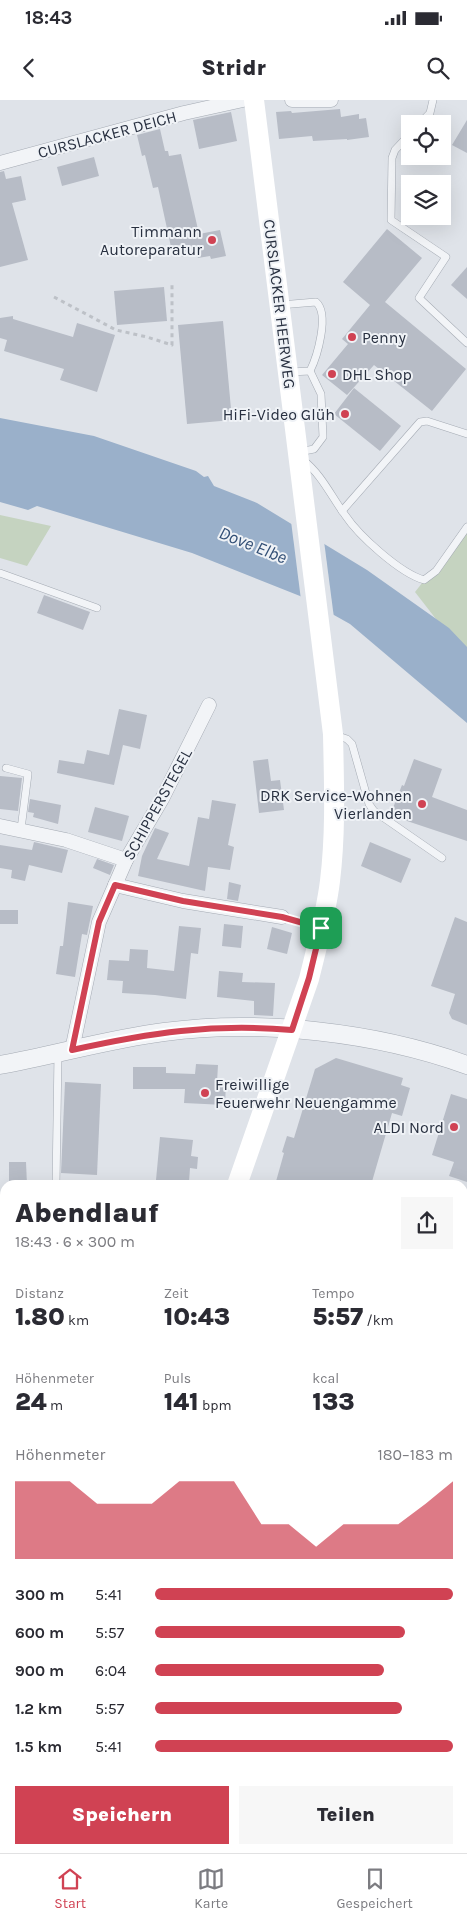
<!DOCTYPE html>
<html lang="de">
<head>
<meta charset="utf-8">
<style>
  body { margin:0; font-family:Karla,sans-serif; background:#f7f7f7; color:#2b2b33; height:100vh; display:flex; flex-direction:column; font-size:19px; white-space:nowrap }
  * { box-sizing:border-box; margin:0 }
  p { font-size:16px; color:#7c7c81 }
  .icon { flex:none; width:28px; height:28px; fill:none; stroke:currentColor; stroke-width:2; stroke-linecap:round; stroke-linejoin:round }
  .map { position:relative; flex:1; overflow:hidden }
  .side { position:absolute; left:0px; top:1080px; width:468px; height:674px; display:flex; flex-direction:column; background:#fff; border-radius:15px 15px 0 0; box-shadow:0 5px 20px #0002 }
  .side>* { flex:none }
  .fabs { position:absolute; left:401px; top:15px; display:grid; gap:10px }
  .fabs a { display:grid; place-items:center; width:50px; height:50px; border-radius:0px; background:#fff; box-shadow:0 5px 20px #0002; font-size:25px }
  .pin { position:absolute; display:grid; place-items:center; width:42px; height:42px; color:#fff; margin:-21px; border-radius:10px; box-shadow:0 2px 8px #0006 }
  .round { display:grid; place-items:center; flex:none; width:52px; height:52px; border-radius:0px; background:#f7f7f7 }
  .headline { display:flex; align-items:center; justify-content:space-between; height:85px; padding:0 15px }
  h1 { font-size:28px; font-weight:800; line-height:38px }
  .metrics { display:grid; grid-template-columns:repeat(3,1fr); gap:8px; height:85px; padding:5px 15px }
  .metrics div { display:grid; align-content:center }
  .metrics b { font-size:25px; font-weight:800 }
  .metrics small { font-size:14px; font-weight:400 }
  .metrics p { font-size:14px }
  .chart { height:140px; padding:10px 15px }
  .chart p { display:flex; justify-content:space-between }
  .chart svg { width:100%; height:90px; margin-top:5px; fill:#d04253; opacity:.7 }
  .action { display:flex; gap:10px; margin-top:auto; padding:10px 15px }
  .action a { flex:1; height:58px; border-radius:0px; background:#d04253; color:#fff; font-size:20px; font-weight:800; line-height:58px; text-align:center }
  .action a+a { background:#f7f7f7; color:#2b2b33 }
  ul { padding:0 15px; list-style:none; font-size:16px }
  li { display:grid; grid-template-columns:80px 60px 1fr; align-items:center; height:38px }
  li i { height:12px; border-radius:6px; background:#d04253 }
  .status { display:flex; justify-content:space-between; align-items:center; height:35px; padding:0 25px; background:#fff; direction:ltr }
  .status svg { height:14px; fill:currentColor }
  header { display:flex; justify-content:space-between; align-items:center; height:65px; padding:0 15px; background:#fff; font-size:22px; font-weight:800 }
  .dock { display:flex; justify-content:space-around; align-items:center; height:70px; border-top:1px solid #e1e1e2; background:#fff; font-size:14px; color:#7c7c81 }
  .dock a { display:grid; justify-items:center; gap:2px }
  .dock .on { color:#d04253 }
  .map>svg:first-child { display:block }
  .green { fill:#c5d3c0 }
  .water { fill:#9ab0ca }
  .pier { fill:#dfe3e9 }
  .building { fill:#b7bcc6 }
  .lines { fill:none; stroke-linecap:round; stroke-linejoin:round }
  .service-casing { stroke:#a4aab3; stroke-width:8 }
  .minor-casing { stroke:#a4aab3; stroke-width:15 }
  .tertiary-casing { stroke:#a4aab3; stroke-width:19 }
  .path { stroke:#bdc1c7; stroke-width:3; stroke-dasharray:4 4; stroke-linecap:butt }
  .service { stroke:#f2f4f7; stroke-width:7 }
  .minor { stroke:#f2f4f7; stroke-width:14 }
  .tertiary { stroke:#f2f4f7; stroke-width:18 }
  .secondary { stroke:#fff; stroke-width:20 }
  .route-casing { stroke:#fff; stroke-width:10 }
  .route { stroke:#d04253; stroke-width:6 }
  .poi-dot { fill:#d04253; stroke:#eff2f6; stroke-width:2 }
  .labels { text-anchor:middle; stroke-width:4; stroke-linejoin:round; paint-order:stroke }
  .street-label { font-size:16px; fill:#283040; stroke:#eff2f6 }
  .poi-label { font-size:16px; fill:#283040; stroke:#eff2f6; text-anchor:end }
  .water-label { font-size:18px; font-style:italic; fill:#314e75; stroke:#eff2f6 }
</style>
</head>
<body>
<div class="status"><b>18:43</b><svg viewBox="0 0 49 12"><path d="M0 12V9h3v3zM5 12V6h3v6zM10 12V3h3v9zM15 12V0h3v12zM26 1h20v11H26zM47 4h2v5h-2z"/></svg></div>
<header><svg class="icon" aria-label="back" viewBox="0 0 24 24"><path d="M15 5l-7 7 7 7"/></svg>Stridr<svg class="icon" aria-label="search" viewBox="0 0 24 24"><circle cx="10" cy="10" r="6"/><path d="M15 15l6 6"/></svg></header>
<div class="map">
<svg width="467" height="1753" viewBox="0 0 467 1753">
  <rect width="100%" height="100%" fill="#dfe3e9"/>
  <g class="green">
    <polygon points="0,415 51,426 27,466 0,458"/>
    <polygon points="467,426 467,559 415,492"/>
    <polygon points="5,1325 5,1530 0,1539 0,1337"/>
  </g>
  <polygon class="water" points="0,318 94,336 196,371 204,377 208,376 214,386 257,403 367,470 449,528 467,547 467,623 350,524 300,496 192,453 37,406 28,410 0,402"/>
  <polygon class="pier" points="291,421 324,441 334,518 301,500"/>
  <g class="building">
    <polygon points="340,9 341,17 359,14 359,19 366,18 369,37 347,40 347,39 313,41 312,36 279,39 276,12 291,11 292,13"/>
    <polygon points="231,12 237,41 199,49 193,20"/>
    <polygon points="467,20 467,53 452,45"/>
    <polygon points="160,29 165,51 168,51 169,56 181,54 199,134 220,130 226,156 211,159 210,156 198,158 197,154 182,157 180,145 171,147 158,87 153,88 145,55 142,56 137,35"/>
    <polygon points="94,57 99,76 62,86 57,67"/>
    <polygon points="4,71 6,79 21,76 26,100 12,103 28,160 0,167 0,72"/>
    <polygon points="387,129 422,158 385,202 466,269 432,311 374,265 347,295 322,275 348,244 342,239 370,205 343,182"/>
    <polygon points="467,167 467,199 451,185"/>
    <polygon points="164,187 167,221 117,225 114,191"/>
    <polygon points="13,216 13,219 73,237 77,223 115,235 97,292 60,280 64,269 4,251 7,240 0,238 0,218"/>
    <polygon points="223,221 232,320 187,324 178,225"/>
    <polygon points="354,288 401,326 380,351 334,314"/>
    <polygon points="44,495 90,512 83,530 37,513"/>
    <polygon points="119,609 147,615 140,649 123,645 114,685 57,673 59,660 84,664 87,650 109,655"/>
    <polygon points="268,659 271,681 280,680 284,710 259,713 253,661"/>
    <polygon points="414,659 442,669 432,697 467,710 467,741 392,716 393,714 391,713 402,685 404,686"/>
    <polygon points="0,676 22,678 18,711 0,709"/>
    <polygon points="30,699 61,705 58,724 33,717 34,713 28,712"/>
    <polygon points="212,700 236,704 228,745 234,747 230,770 208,767 205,791 138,776 142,756 155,728 169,733 157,759 189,766 198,717 209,719"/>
    <polygon points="95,707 129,716 122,741 88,732"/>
    <polygon points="34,742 68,750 62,773 29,765 25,781 11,778 12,770 0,768 0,745 32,750"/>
    <polygon points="370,742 411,759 401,783 361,766"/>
    <polygon points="97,759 114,765 110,775 93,768"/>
    <polygon points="229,782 241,785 238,801 227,799"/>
    <polygon points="68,802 93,806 87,835 82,834 75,877 56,874 60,846 63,846"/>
    <rect x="0" y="810" width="18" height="14"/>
    <polygon points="455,817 467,822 467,925 452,919 449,913 455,894 431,886"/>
    <polygon points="224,824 243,826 241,848 222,846"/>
    <polygon points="179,826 201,828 198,854 191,853 186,899 155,895 122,893 123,881 107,880 109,860 129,861 130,849 148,850 147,868 174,871"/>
    <polygon points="272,827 292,833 287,854 267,849"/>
    <polygon points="219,871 243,873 242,882 275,883 273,916 254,915 254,901 217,897"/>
    <polygon points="336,958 403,978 401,985 410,988 402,1016 392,1013 371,1085 275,1085 284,1053 282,1052 287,1036 294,1038 315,969"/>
    <polygon points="196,964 218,965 217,982 226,982 225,1005 184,1003 185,989 133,989 133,967 166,967 166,973 195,974"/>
    <polygon points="65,982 101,984 97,1075 61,1073"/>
    <polygon points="451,994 467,999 467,1082 449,1076 454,1062 432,1055"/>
    <polygon points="160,1037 193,1040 191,1056 198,1057 197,1069 190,1068 189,1082 156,1080"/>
    <polygon points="9,1062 26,1062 27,1085 9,1085"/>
  </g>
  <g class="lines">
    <defs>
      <g id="service">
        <polyline points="419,24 430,13 433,0"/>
        <polyline points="410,34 395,50 392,58 391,120 446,157 419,198 467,243"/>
        <path d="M280,205l36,-3c14,12 1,55 -6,69l-20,1"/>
        <polyline points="299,352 314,349 323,337 321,294 310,271"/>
        <path d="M303,360c19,15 28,36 42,55 14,21 55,58 79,65l12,-9 31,-44"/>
        <polyline points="342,411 420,322 427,321 467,334"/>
        <polyline points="0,473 97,508"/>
        <polyline points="335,635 347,639 352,644 369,704 374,711 442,758"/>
        <polyline points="6,668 28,674 21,729"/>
        <polyline points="56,1085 58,953"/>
        <polyline points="0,1174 5,1175"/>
      </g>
      <g id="minor">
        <polyline points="292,0 331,0"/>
        <polyline points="0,63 184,13 243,0"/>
        <polyline points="0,726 66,740 126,760"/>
        <polyline points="115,785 183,801 282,817"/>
        <polyline points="72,950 99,822 126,760 162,699 209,605"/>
      </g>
      <path id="tertiary" d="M0,965c55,-10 109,-26 164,-33 95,-13 212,0 303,33"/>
    </defs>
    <use href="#service" class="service-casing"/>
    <use href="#minor" class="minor-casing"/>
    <use href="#tertiary" class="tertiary-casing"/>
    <polyline class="path" points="54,197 116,230 147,237 172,245 172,182"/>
    <use href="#service" class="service"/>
    <use href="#minor" class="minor"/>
    <use href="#tertiary" class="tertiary"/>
    <g class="secondary">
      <path d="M237,1085l72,-206c8,-33 17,-65 21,-98 6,-49 4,-98 3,-147l-79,-634"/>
      <polyline points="0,1568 5,1559"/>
    </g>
  </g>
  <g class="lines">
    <defs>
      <path id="route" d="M115,785l68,16 99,16 39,11 -12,50 -17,52c-80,-7 -143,3 -220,20l27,-128z"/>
    </defs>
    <use href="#route" class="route-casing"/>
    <use href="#route" class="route"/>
  </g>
  <g class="poi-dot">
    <circle cx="212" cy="140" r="5"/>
    <circle cx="352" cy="237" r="5"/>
    <circle cx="332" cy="274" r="5"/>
    <circle cx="345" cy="314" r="5"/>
    <circle cx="422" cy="704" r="5"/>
    <circle cx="205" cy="993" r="5"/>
    <circle cx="454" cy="1027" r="5"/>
  </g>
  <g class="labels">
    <g class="street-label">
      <text transform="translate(107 34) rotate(-15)" y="6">CURSLACKER DEICH</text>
      <text transform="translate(280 204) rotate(83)" y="6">CURSLACKER HEERWEG</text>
      <text transform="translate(157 704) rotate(-61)" y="6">SCHIPPERSTEGEL</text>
    </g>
    <g class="poi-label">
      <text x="202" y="137">Timmann<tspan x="202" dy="18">Autoreparatur</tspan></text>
      <text x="362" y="243" text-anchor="start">Penny</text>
      <text x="342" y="280" text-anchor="start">DHL Shop</text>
      <text x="335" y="320">HiFi-Video Glüh</text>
      <text x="412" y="701">DRK Service-Wohnen<tspan x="412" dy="18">Vierlanden</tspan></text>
      <text x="215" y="990" text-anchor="start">Freiwillige<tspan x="215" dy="18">Feuerwehr Neuengamme</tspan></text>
      <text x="444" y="1033">ALDI Nord</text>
    </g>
    <g class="water-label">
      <text transform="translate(253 445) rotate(22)" y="6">Dove Elbe</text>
    </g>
  </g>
</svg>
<div class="fabs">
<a><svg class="icon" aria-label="locate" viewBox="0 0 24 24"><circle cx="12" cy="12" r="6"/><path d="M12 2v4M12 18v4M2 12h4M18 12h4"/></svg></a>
<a><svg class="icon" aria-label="layers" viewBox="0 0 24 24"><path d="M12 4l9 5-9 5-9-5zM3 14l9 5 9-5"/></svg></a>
</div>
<div class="pin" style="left:321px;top:828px;background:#1e9e55"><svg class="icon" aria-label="arrive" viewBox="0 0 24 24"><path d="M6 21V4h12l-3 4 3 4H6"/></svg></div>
<section class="side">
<div class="headline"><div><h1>Abendlauf</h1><p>18:43 · 6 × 300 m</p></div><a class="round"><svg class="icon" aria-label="share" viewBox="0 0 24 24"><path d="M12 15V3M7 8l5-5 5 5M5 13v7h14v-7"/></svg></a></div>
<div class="metrics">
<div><p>Distanz</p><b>1.80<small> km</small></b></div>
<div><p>Zeit</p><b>10:43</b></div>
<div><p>Tempo</p><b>5:57<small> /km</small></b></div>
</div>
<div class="metrics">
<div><p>Höhenmeter</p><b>24<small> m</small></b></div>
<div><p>Puls</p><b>141<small> bpm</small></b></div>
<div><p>kcal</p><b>133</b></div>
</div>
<div class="chart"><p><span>Höhenmeter</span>180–183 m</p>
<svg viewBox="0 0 160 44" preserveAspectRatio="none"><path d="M0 44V6L10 6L20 6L30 17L40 17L50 17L60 6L70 6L80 6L90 27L100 27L110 38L120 27L130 27L140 27L150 17L160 6V44z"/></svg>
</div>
<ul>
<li><b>300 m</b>5:41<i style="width:100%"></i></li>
<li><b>600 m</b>5:57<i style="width:84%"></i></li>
<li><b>900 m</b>6:04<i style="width:77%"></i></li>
<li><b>1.2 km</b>5:57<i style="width:83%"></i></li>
<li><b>1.5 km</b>5:41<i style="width:100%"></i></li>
</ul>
<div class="action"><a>Speichern</a><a>Teilen</a></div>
</section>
</div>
<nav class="dock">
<a class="on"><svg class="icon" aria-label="home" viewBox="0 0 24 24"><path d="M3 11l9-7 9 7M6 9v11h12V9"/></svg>Start</a>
<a><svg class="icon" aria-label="map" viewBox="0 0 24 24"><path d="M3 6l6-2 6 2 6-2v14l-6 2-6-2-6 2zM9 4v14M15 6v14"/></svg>Karte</a>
<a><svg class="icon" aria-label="saved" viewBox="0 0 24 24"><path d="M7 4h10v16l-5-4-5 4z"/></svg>Gespeichert</a>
</nav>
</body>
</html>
